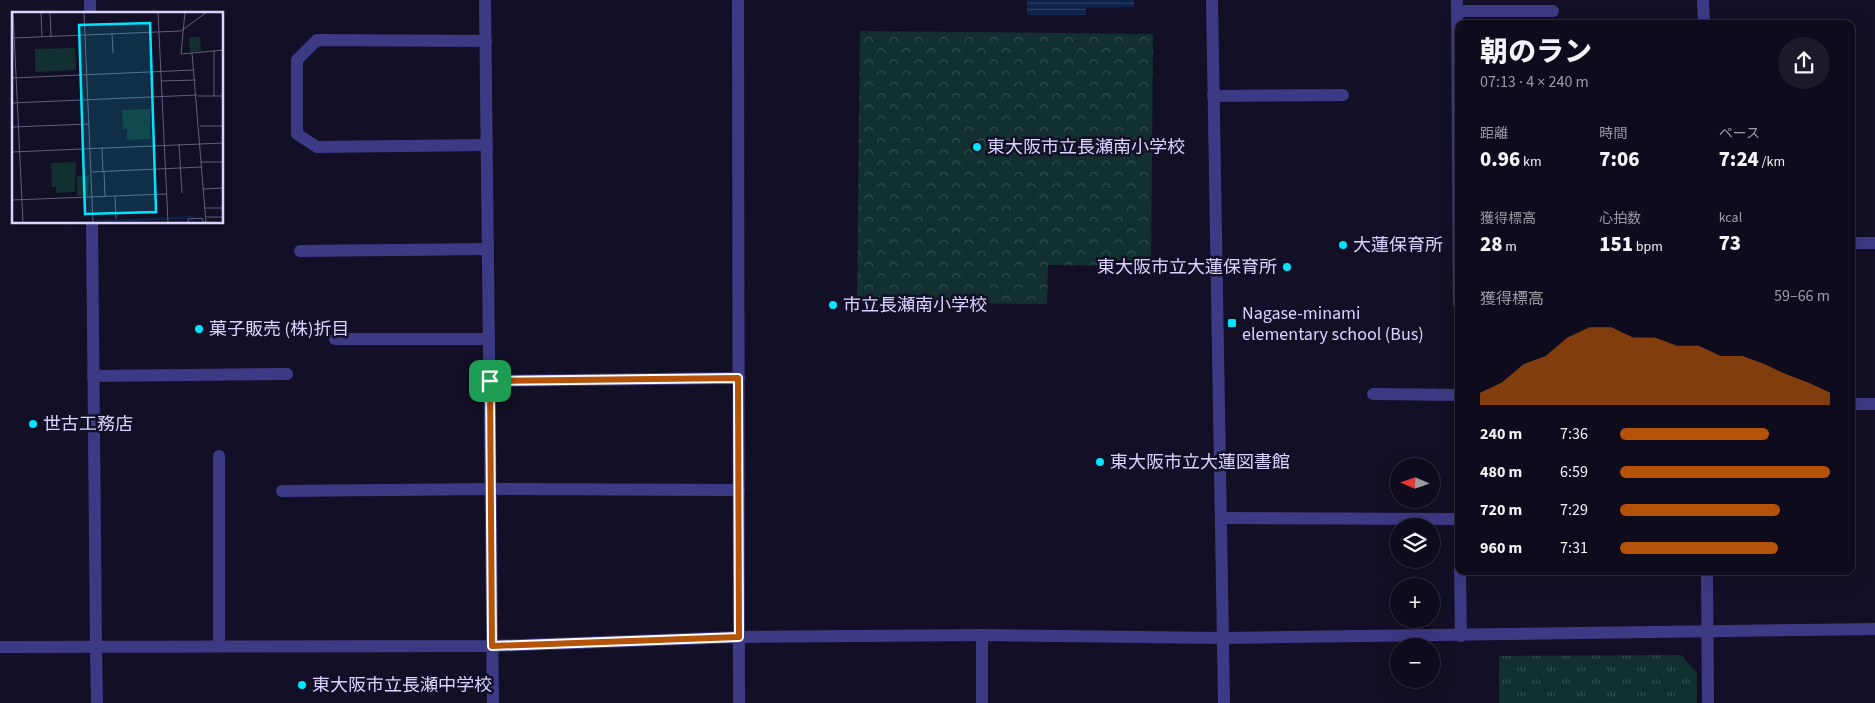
<!DOCTYPE html>
<html lang="ja">
<head>
<meta charset="utf-8">
<style>
  body { margin:0; font-family:"Source Sans 3","Noto Sans JP",sans-serif; background:#1c1929; color:#f1f3f6; height:100vh; display:flex; flex-direction:column; font-size:19px; white-space:nowrap }
  * { box-sizing:border-box; margin:0 }
  p { font-size:16px; color:#9b9ba3 }
  .icon { flex:none; width:28px; height:28px; fill:none; stroke:currentColor; stroke-width:2; stroke-linecap:round; stroke-linejoin:round }
  .map { position:relative; flex:1; overflow:hidden }
  .panel { position:absolute; left:1455px; top:20px; width:400px; height:555px; display:flex; flex-direction:column; background:#0e0b1c; border-radius:10px; box-shadow:0 5px 20px #0002,0 0 0 1px #2e2b3b }
  .panel>* { flex:none }
  .needle { width:32px; rotate:272deg }
  .controls { position:absolute; left:1390px; top:458px; display:grid; gap:10px }
  .controls a { display:grid; place-items:center; width:50px; height:50px; border-radius:50%; background:#0e0b1c; box-shadow:0 5px 20px #0002,0 0 0 1px #2e2b3b; font-size:25px }
  .pin { position:absolute; display:grid; place-items:center; width:42px; height:42px; color:#fff; margin:-21px; border-radius:10px; box-shadow:0 2px 8px #0006 }
  .round { display:grid; place-items:center; flex:none; width:52px; height:52px; border-radius:26px; background:#1c1929 }
  .headline { display:flex; align-items:center; justify-content:space-between; height:85px; padding:0 25px }
  h1 { font-size:28px; font-weight:800; line-height:38px }
  .figures { display:grid; grid-template-columns:repeat(3,1fr); gap:8px; height:85px; padding:5px 25px }
  .figures div { display:grid; align-content:center }
  .figures b { font-size:21px; font-weight:800 }
  .figures small { font-size:14px; font-weight:400 }
  .figures p { font-size:14px }
  .chart { height:140px; padding:10px 25px }
  .chart p { display:flex; justify-content:space-between }
  .chart svg { width:100%; height:90px; margin-top:5px; fill:#b45309; opacity:.7 }
  ul { padding:0 25px; list-style:none; font-size:16px }
  li { display:grid; grid-template-columns:80px 60px 1fr; align-items:center; height:38px }
  li i { height:12px; border-radius:6px; background:#b45309 }
  .map>svg:first-child { display:block }
  .grass { fill:url(#grass-tufts) }
  .park { fill:url(#park-crowns) }
  .water { fill:url(#water-rules) }
  .lines { fill:none; stroke-linecap:round; stroke-linejoin:round }
  .service { stroke:#3d3a85; stroke-width:12 }
  .minor { stroke:#3d3a85; stroke-width:12 }
  .tertiary { stroke:#3d3a85; stroke-width:12 }
  .route-casing { stroke:#fff; stroke-width:10 }
  .route { stroke:#b45309; stroke-width:6 }
  .poi-dot { fill:#00e5ff; stroke:#130f26; stroke-width:2 }
  .labels { text-anchor:middle; stroke-width:5; stroke-linejoin:round; paint-order:stroke }
  .poi-label { font-size:18px; fill:#d9d4ff; stroke:#130f26; text-anchor:start }
  .inset-river { fill:none; stroke:#0c2248; stroke-width:2.5 }
  .inset-road { fill:none; stroke:#625e7d; stroke-width:1 }
  .view { fill:#00e5ff; fill-opacity:0.15; stroke:#00e5ff; stroke-width:2.5 }
  .inset-edge { fill:none; stroke:#d9d4ff; stroke-width:2.5 }
</style>
</head>
<body>
<div class="map">
<svg width="1875" height="703" viewBox="0 0 1875 703">
  <defs>
    <pattern id="grass-tufts" width="24" height="20" patternUnits="userSpaceOnUse" patternTransform="scale(1.25)"><rect width="24" height="20" fill="#12302f"/><path d="M3 7l-1-3M5 7V3M7 7l1-3M15 17l-1-3M17 17v-4M19 17l1-3" fill="none" stroke="#344d4e"/></pattern>
    <pattern id="park-crowns" width="20" height="18" patternUnits="userSpaceOnUse" patternTransform="scale(1.25)"><rect width="20" height="18" fill="#12302f"/><path d="M2 6a3 3 0 1 1 6 0M12 15a3 3 0 1 1 6 0" fill="none" stroke="#344d4e"/></pattern>
    <pattern id="water-rules" width="6" height="5" patternUnits="userSpaceOnUse" patternTransform="scale(1.25)"><rect width="6" height="5" fill="#0c2248"/><path d="M0 2.5h6" fill="none" stroke="#2f4163"/></pattern>
  </defs>
  <rect width="100%" height="100%" fill="#130f26"/>
  <polygon class="grass" points="1681,655 1697,673 1697,703 1499,703 1499,656"/>
  <polygon class="park" points="860,31 1153,34 1151,266 1048,265 1047,304 857,302"/>
  <polygon class="water" points="1027,0 1134,0 1134,7 1086,8 1086,15 1027,15"/>
  <g class="lines">
    <g class="service">
      <polyline points="1457,11 1553,11"/>
      <polyline points="486,41 317,40 297,60 297,134 317,147 487,145"/>
      <polyline points="1213,96 1343,95"/>
      <polyline points="1851,243 1875,243"/>
      <polyline points="300,251 488,249"/>
      <polyline points="335,339 489,339"/>
      <polyline points="490,381 739,378"/>
      <polyline points="1373,394 1459,395"/>
      <polyline points="219,456 219,646"/>
      <polyline points="282,491 491,489 739,490"/>
    </g>
    <g class="minor">
      <polyline points="90,0 90,14"/>
      <polyline points="485,0 493,703"/>
      <polyline points="738,0 739,703"/>
      <polyline points="1212,0 1224,703"/>
      <polyline points="1457,0 1459,304"/>
      <polyline points="1703,0 1704,24"/>
      <polyline points="92,222 96,647"/>
      <polyline points="93,376 287,374"/>
      <polyline points="1851,404 1875,404"/>
      <polyline points="1221,518 1459,519"/>
      <polyline points="1460,571 1461,636"/>
      <polyline points="1707,571 1708,703"/>
      <polyline points="982,635 982,703"/>
      <polyline points="0,647 492,646 739,637 982,635 1223,638 1875,629"/>
    </g>
    <polyline class="tertiary" points="96,647 97,703"/>
  </g>
  <g class="lines">
    <defs>
      <polygon id="route" points="738,378 739,637 492,646 490,381"/>
    </defs>
    <use href="#route" class="route-casing"/>
    <use href="#route" class="route"/>
  </g>
  <g class="poi-dot">
    <circle cx="977" cy="147" r="5"/>
    <circle cx="1343" cy="245" r="5"/>
    <circle cx="1287" cy="267" r="5"/>
    <circle cx="833" cy="305" r="5"/>
    <rect x="1227" y="318" width="10" height="10" rx="2.5"/>
    <circle cx="199" cy="329" r="5"/>
    <circle cx="33" cy="424" r="5"/>
    <circle cx="1100" cy="462" r="5"/>
    <circle cx="302" cy="685" r="5"/>
  </g>
  <g class="labels">
    <g class="poi-label">
      <text x="987" y="153">東大阪市立長瀬南小学校</text>
      <text x="1353" y="251">大蓮保育所</text>
      <text x="1277" y="273" text-anchor="end">東大阪市立大蓮保育所</text>
      <text x="843" y="311">市立長瀬南小学校</text>
      <text x="1242" y="319">Nagase-minami<tspan x="1242" dy="21">elementary school (Bus)</tspan></text>
      <text x="209" y="335">菓子販売 (株)折目</text>
      <text x="43" y="430">世古工務店</text>
      <text x="1110" y="468">東大阪市立大蓮図書館</text>
      <text x="312" y="691">東大阪市立長瀬中学校</text>
    </g>
  </g>
  <g transform="translate(12 12)">
    <rect width="211" height="211" fill="#130f26"/>
    <path d="M65,164h12l-1,20h-11z" fill="#12302f"/>
    <path d="M177,25h11l1,14 -11,1zM63,36l1,22 -41,2v-23zM138,97v30l-23,1v-11h-4l-1,-19z" fill="#12302f"/>
    <path d="M64,150l-1,30 -19,1v-6h-4l-1,-24z" fill="#12302f"/>
    <path class="inset-river" d="M57,211l125,-6"/>
    <path class="inset-road" d="M1,0l10,211M29,0l1,24M38,0l1,24M72,0l9,211M146,0l10,211M165,0h18M173,0l-4,42 43,-4M100,21l1,20M0,26l169,-7 26,-19M202,39v45M180,41l14,170M0,66l182,-8M149,69l35,-1M186,84h26M0,91l185,-8M188,114h24M0,115l77,-3M167,132l3,49M90,135l1,25M0,140l212,-9M189,150h23M92,159l1,25M79,160l111,-5M191,177l21,-1M103,184l1,23M0,188l154,-6M192,196h20M194,205h18M176,211v-4l14,-1 2,5"/>
    <path class="view" d="M138,11l6,189 -71,2 -6,-189z"/>
    <rect width="211" height="211" class="inset-edge"/>
  </g>
</svg>
<div class="controls">
<a><svg class="needle" viewBox="-14 -14 28 28"><path d="M0-13l5 13h-10z" fill="#e53935"/><path d="M0 13l5-13h-10z" fill="#9b9ba3"/></svg></a>
<a><svg class="icon" aria-label="layers" viewBox="0 0 24 24"><path d="M12 4l9 5-9 5-9-5zM3 14l9 5 9-5"/></svg></a>
<a>+</a>
<a>−</a>
</div>
<div class="pin" style="left:490px;top:381px;background:#1e9e55"><svg class="icon" aria-label="arrive" viewBox="0 0 24 24"><path d="M6 21V4h12l-3 4 3 4H6"/></svg></div>
<section class="panel">
<div class="headline"><div><h1>朝のラン</h1><p>07:13 · 4 × 240 m</p></div><a class="round"><svg class="icon" aria-label="share" viewBox="0 0 24 24"><path d="M12 15V3M7 8l5-5 5 5M5 13v7h14v-7"/></svg></a></div>
<div class="figures">
<div><p>距離</p><b>0.96<small> km</small></b></div>
<div><p>時間</p><b>7:06</b></div>
<div><p>ペース</p><b>7:24<small> /km</small></b></div>
</div>
<div class="figures">
<div><p>獲得標高</p><b>28<small> m</small></b></div>
<div><p>心拍数</p><b>151<small> bpm</small></b></div>
<div><p>kcal</p><b>73</b></div>
</div>
<div class="chart"><p><span>獲得標高</span>59–66 m</p>
<svg viewBox="0 0 160 44" preserveAspectRatio="none"><path d="M0 44V38L10 33L20 24L30 20L40 11L50 6L60 6L70 11L80 11L90 15L100 15L110 20L120 20L130 24L140 29L150 33L160 38V44z"/></svg>
</div>
<ul>
<li><b>240 m</b>7:36<i style="width:71%"></i></li>
<li><b>480 m</b>6:59<i style="width:100%"></i></li>
<li><b>720 m</b>7:29<i style="width:76%"></i></li>
<li><b>960 m</b>7:31<i style="width:75%"></i></li>
</ul>
</section>
</div>
</body>
</html>
